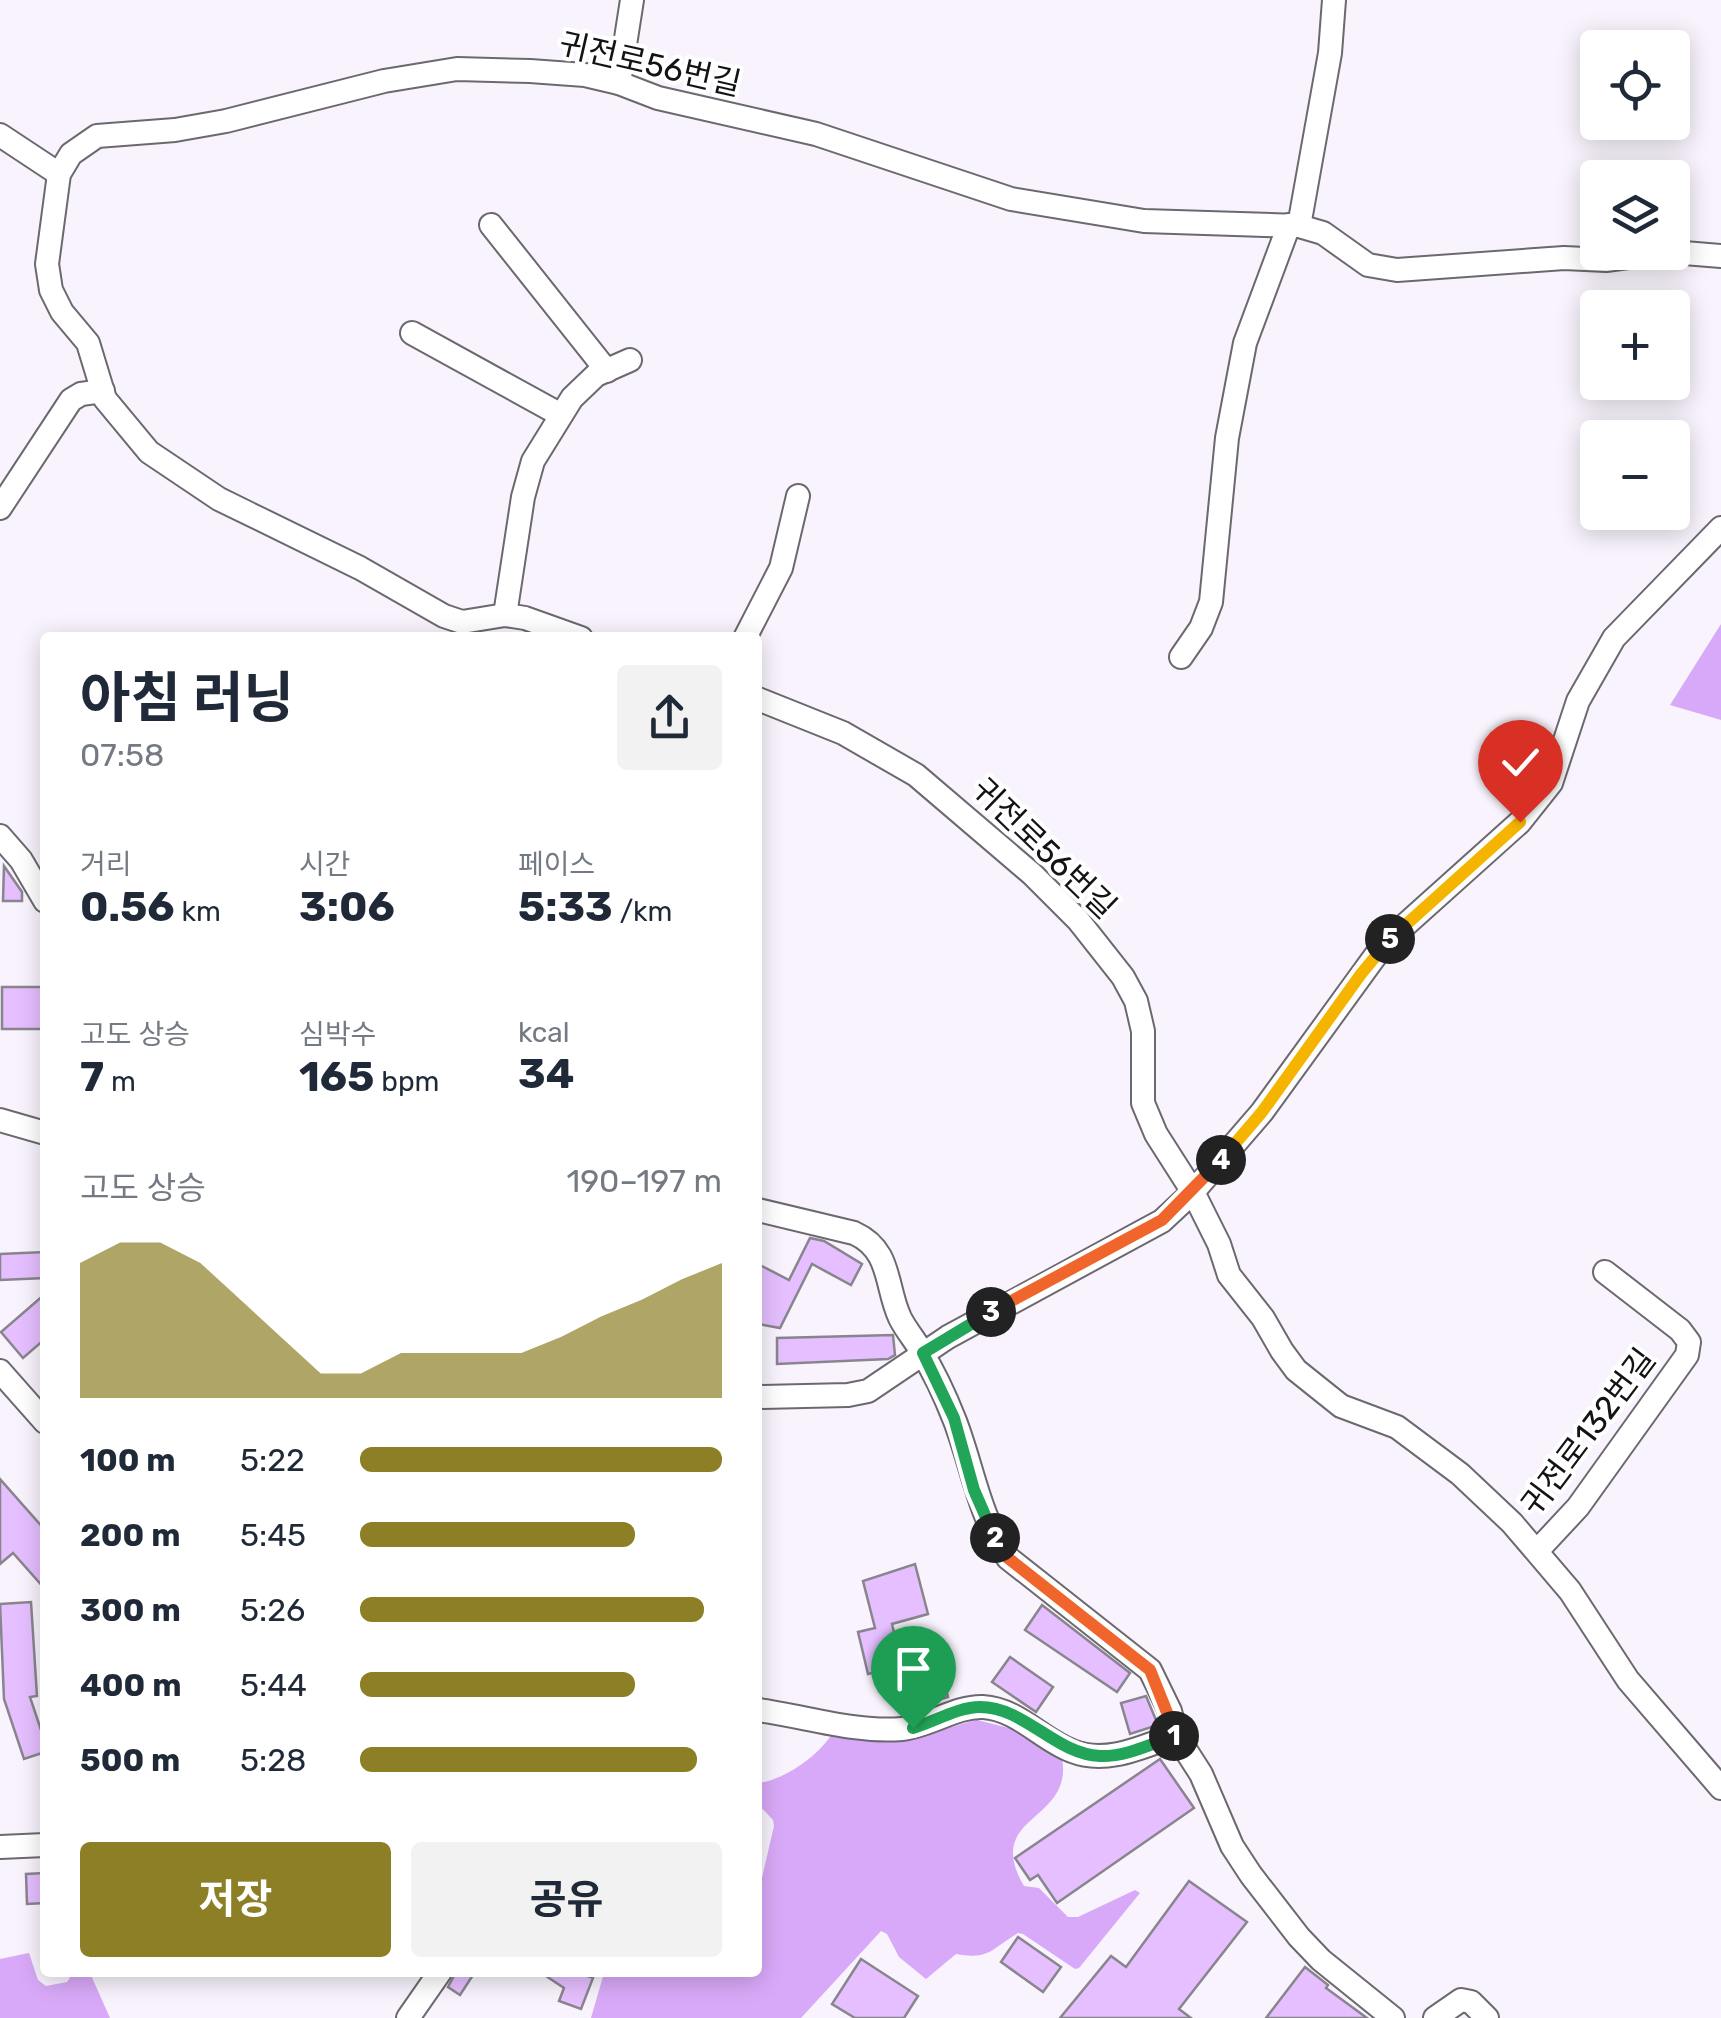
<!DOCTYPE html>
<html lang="ko">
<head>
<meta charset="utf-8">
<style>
  body { margin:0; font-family:Rubik,"Noto Sans KR",sans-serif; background:#f2f2f3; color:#1f2937; height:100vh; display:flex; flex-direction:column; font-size:38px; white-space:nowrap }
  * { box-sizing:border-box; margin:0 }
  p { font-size:32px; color:#747a83 }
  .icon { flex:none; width:55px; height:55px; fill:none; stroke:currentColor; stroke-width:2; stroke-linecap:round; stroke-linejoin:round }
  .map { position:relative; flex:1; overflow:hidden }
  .details { position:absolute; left:40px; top:632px; width:722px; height:1345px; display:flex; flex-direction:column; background:#fff; border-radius:10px; box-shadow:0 5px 25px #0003 }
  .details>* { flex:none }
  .buttons { position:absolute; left:1580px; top:30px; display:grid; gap:20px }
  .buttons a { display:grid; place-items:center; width:110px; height:110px; border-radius:10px; background:#fff; box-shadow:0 5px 25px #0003; font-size:50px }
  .pin { position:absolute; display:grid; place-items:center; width:85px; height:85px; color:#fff; margin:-102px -42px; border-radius:50% 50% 50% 0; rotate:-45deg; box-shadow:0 0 10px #0007 }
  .pin .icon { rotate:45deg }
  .km { position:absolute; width:50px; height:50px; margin:-25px; border-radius:50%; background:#222; color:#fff; font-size:28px; line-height:50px; text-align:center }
  .round { display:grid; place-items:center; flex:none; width:105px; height:105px; border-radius:10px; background:#f2f2f3 }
  .headline { display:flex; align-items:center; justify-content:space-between; height:170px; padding:0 40px }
  h1 { font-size:55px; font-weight:700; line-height:75px }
  .stats { display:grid; grid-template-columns:repeat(3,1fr); gap:15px; height:170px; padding:10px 40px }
  .stats div { display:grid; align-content:center }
  .stats b { font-size:42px; font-weight:700 }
  .stats small { font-size:28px; font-weight:400 }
  .stats p { font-size:28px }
  .chart { height:280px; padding:20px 40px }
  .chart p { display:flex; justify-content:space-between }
  .chart svg { width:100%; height:180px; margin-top:10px; fill:#8c7f26; opacity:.7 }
  .cta { display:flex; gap:20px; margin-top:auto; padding:20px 40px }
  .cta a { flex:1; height:115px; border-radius:10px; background:#8c7f26; color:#fff; font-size:40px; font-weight:700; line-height:115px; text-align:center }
  .cta a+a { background:#f2f2f3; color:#1f2937 }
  ul { padding:0 40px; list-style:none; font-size:32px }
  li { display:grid; grid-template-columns:160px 120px 1fr; align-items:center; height:75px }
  li i { height:25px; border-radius:12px; background:#8c7f26 }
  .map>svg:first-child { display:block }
  .forest { fill:#d8a9f8 }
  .building { fill:#e5bfff; stroke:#89858d; stroke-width:2.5 }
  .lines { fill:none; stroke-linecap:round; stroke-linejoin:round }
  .minor-casing { stroke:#6c686f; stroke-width:26 }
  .minor { stroke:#fff; stroke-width:22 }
  .split-1-casing { stroke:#fff; stroke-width:20 }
  .split-2-casing { stroke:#fff; stroke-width:20 }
  .split-3-casing { stroke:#fff; stroke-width:20 }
  .split-4-casing { stroke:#fff; stroke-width:20 }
  .split-5-casing { stroke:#fff; stroke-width:20 }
  .split-6-casing { stroke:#fff; stroke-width:20 }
  .split-1 { stroke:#22a559; stroke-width:12 }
  .split-2 { stroke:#f0652b; stroke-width:12 }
  .split-3 { stroke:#22a559; stroke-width:12 }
  .split-4 { stroke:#f0652b; stroke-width:12 }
  .split-5 { stroke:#f5b400; stroke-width:12 }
  .split-6 { stroke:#f5b400; stroke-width:12 }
  .labels { text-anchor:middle; stroke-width:8; stroke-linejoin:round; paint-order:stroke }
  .street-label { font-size:32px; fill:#131214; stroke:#fff }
</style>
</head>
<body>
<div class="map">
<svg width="1721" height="2018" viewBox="0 0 1721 2018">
  <rect width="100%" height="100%" fill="#f8f3fc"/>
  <g class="forest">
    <polygon points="1721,624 1721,720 1670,705"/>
    <path d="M977,1720l40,10 45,28c12,65 -80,56 -38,128l15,2 29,29h10l57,-27 5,3 -61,75 -4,1 -52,-35 -5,-1c-27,16 -28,27 -62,21l-30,25 -27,-22 -12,-23 -6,-3 -80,87h-210l13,-45 154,-1v-77l16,-69 -1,-6 -15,-16v-21c27,-3 62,-28 76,-52l75,7z"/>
    <polygon points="29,1953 38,1980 46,1986 67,1982 73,1973 90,1973 110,2018 0,2018 0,1959"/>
  </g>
  <g class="building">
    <polygon points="4,866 22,892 22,901 3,901"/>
    <rect x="2" y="987" width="43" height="42"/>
    <polygon points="810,1238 824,1241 862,1264 851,1285 812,1264 780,1328 758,1324 758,1264 789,1280"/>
    <polygon points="45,1252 45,1278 0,1280 0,1254"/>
    <polygon points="45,1294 45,1339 23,1358 1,1332"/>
    <polygon points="893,1335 895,1355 888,1359 777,1364 777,1338"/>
    <polygon points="0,1479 45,1530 45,1589 13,1553 0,1564"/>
    <polygon points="915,1564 928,1614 892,1624 902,1666 868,1674 858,1632 875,1628 863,1581"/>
    <polygon points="31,1602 37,1696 30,1697 45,1742 45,1752 24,1759 4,1699 0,1604"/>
    <polygon points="1042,1605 1130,1673 1117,1692 1025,1630"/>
    <polygon points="936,1647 948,1697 918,1705 905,1655"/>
    <polygon points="1010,1657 1053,1687 1036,1712 992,1682"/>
    <polygon points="1146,1696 1158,1725 1130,1734 1121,1703"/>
    <polygon points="1160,1759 1194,1808 1057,1903 1038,1875 1030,1880 1015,1858"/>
    <polygon points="45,1873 45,1903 27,1904 26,1874"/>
    <polygon points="1189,1881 1247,1922 1179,2009 1191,2018 1060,2018 1111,1956 1126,1967"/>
    <polygon points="1018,1937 1061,1967 1043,1992 1001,1962"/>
    <polygon points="861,1959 918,1996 904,2018 855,2018 832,2004"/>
    <polygon points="1305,1967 1328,1985 1326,1988 1367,2018 1266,2018"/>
    <polygon points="456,1972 475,1972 460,1995 448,1987"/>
    <polygon points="540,1972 578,1972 593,1978 581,2009 559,2001 564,1988"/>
  </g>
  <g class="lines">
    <defs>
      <g id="minor">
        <polyline points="619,83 632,0"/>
        <polyline points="0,135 59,174"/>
        <polyline points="491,225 607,371"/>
        <polyline points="1299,226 1330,53 1334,0"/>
        <polyline points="1672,252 1721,256"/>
        <polyline points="412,333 561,415"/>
        <polyline points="0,508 71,400 81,394 103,391"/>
        <polyline points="505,615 523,497 533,461 572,398 596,375 630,360"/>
        <polyline points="581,638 525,618 505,615 462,622 444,616 360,568 219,499 149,452 105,399 88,343 62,312 51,290 47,264 59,174 71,154 97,136 175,130 226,121 384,81 457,69 530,71 585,75 619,83 658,98 816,134 1011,199 1144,221 1299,226 1323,233 1368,265 1397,270 1564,258 1606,260 1665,252"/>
        <polyline points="745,638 781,568 798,496"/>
        <polyline points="1181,657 1201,628 1211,602 1227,438 1245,343 1289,225"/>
        <polyline points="758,699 843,733 916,775 1032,874 1078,920 1123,977 1136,1001 1143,1031 1143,1103 1156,1134 1193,1192 1219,1244 1229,1275 1263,1318 1282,1351 1296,1370 1341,1406 1397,1427 1460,1474 1512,1523 1570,1591 1628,1680 1721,1788"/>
        <polyline points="0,836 21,860 45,901"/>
        <polyline points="0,1120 45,1133"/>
        <path d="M758,1210l96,23c38,17 31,53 46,85 6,12 15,22 21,33 13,21 25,47 34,70 18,47 24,95 53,137l142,112 20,41 6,24 25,39 31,72 19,29 48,62 22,23 72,58"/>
        <polyline points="0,1371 45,1422"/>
        <polyline points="758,1397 848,1395 868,1391 948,1337 1162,1221 1193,1192 1262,1112 1384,944 1520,822 1551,783 1578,701 1614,638 1721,528"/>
        <polyline points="1538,1550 1578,1507 1687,1355 1689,1342 1680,1330 1605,1272"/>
        <path d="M758,1710c46,6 97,23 144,19 28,-3 54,-23 81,-22 35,2 59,33 89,44 35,14 72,-5 104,-16"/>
        <polyline points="0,1847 45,1845"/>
        <polyline points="408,2018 440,1972"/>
        <polyline points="1435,2018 1461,2000 1471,2002 1487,2018"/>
      </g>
    </defs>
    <use href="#minor" class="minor-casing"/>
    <use href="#minor" class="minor"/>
  </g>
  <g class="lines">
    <defs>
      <path id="split-1" d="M913,1728c21,-6 45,-21 67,-21 45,0 75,47 120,49 25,1 51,-12 74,-20"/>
      <polyline id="split-2" points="995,1538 1008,1558 1150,1670 1176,1735 1174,1736"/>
      <polyline id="split-3" points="991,1312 923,1353 954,1418 974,1490 995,1538"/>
      <polyline id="split-4" points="991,1312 1162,1220 1221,1160"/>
      <polyline id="split-5" points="1221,1160 1262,1112 1361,974 1390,939"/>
      <polyline id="split-6" points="1390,939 1520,822"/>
    </defs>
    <use href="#split-1" class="split-1-casing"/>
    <use href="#split-2" class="split-2-casing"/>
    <use href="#split-3" class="split-3-casing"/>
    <use href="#split-4" class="split-4-casing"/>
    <use href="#split-5" class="split-5-casing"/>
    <use href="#split-6" class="split-6-casing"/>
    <use href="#split-1" class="split-1"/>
    <use href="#split-2" class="split-2"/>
    <use href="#split-3" class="split-3"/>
    <use href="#split-4" class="split-4"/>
    <use href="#split-5" class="split-5"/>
    <use href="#split-6" class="split-6"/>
  </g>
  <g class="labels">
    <g class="street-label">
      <text transform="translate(650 64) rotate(13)" y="11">귀전로56번길</text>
      <text transform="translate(1044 848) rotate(44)" y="11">귀전로56번길</text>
      <text transform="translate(1588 1432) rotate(-53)" y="11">귀전로132번길</text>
    </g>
  </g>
</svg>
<div class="buttons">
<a><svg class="icon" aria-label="locate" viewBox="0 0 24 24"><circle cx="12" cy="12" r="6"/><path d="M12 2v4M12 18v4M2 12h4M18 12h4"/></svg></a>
<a><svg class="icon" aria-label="layers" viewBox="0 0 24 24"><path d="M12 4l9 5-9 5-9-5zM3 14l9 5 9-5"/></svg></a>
<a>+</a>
<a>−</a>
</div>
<div class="pin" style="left:913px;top:1728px;background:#1e9e55"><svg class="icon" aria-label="arrive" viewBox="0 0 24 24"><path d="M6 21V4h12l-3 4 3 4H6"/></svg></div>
<div class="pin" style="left:1520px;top:822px;background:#d93025"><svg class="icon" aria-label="check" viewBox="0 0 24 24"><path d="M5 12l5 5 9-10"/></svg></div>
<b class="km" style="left:1174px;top:1736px">1</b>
<b class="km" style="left:995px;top:1538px">2</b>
<b class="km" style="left:991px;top:1312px">3</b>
<b class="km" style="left:1221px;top:1160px">4</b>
<b class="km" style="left:1390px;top:939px">5</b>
<section class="details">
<div class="headline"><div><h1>아침 러닝</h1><p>07:58</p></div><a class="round"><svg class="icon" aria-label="share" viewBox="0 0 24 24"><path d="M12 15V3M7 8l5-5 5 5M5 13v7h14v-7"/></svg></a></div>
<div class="stats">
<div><p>거리</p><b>0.56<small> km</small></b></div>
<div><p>시간</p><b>3:06</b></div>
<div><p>페이스</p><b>5:33<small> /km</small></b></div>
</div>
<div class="stats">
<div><p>고도 상승</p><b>7<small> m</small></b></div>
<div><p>심박수</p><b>165<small> bpm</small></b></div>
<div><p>kcal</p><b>34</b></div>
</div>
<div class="chart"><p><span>고도 상승</span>190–197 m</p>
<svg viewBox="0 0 160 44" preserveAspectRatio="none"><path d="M0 44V11L10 6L20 6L30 11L40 20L50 29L60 38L70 38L80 33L90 33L100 33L110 33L120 29L130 24L140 20L150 15L160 11V44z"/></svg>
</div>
<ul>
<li><b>100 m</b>5:22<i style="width:100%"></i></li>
<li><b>200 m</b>5:45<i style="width:76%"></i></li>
<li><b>300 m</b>5:26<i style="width:95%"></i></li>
<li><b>400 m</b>5:44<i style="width:76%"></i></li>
<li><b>500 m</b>5:28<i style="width:93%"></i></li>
</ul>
<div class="cta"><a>저장</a><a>공유</a></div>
</section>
</div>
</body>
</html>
